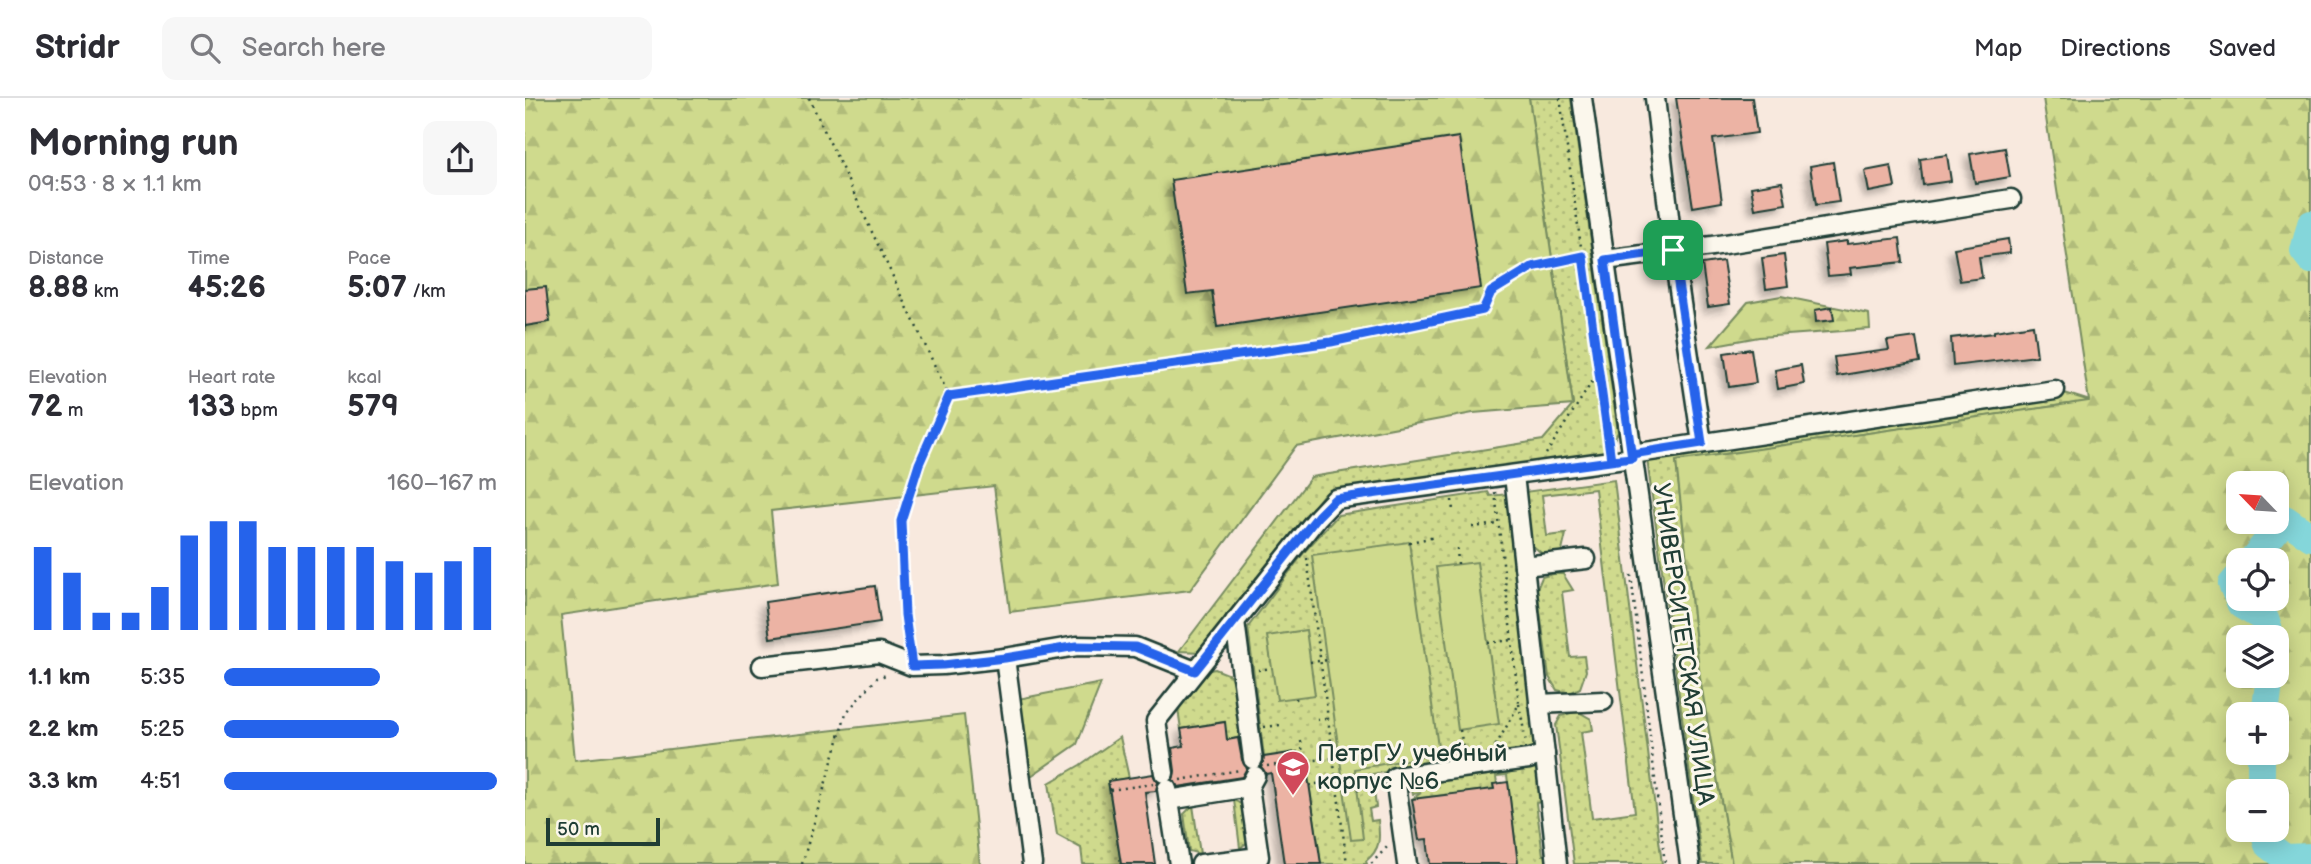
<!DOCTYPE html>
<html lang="en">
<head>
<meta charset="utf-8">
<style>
  body { margin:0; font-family:"Balsamiq Sans",sans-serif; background:#f7f7f7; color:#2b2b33; height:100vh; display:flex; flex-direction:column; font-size:26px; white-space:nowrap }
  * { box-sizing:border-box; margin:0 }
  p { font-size:23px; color:#7c7c81 }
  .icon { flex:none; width:38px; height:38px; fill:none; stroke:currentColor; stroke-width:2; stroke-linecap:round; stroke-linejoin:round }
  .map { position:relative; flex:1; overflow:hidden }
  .sheet { display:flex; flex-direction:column; background:#fff; width:525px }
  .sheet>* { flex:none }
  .needle { width:46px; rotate:295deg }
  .buttons { position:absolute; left:1701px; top:373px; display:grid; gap:14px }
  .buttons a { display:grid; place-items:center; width:63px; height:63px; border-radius:14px; background:#fff; box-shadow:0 4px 18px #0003; font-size:35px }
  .scale { position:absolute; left:21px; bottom:18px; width:114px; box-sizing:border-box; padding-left:7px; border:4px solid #1f3d34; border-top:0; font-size:19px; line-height:24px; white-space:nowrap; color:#1f3d34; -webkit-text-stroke:5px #fbf7ec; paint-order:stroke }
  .pin { position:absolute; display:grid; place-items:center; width:60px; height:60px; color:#fff; margin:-30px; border-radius:14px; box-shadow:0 4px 10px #0006 }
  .round { display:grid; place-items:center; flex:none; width:74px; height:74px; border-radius:14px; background:#f7f7f7 }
  .head { display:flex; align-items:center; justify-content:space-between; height:119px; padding:0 28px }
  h1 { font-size:38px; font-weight:800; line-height:52px }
  .stats { display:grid; grid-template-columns:repeat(3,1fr); gap:10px; height:119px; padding:7px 28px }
  .stats div { display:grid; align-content:center }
  .stats b { font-size:30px; font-weight:800 }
  .stats small { font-size:19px; font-weight:400 }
  .stats p { font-size:19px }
  .chart { height:196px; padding:14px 28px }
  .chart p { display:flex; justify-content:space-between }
  .chart svg { width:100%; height:126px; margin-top:7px; stroke:#2563eb; stroke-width:6 }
  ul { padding:0 28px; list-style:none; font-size:23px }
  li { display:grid; grid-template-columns:112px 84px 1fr; align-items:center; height:52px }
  li i { height:18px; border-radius:9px; background:#2563eb }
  header { display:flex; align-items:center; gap:42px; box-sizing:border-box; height:98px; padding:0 35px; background:#fff; border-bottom:2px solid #e1e1e2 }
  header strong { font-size:33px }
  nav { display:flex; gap:38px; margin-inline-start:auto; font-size:24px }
  .search { width:490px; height:63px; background:#f7f7f7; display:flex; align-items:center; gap:18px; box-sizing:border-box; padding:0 24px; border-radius:14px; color:#7c7c81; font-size:26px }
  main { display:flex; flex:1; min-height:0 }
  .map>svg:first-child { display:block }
  .grass { fill:url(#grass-dots); stroke:#778c60; stroke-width:2 }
  .forest { fill:url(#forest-firs); stroke:#778c60; stroke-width:2; fill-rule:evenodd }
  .pitch { fill:#cfda8d; stroke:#778c60; stroke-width:2 }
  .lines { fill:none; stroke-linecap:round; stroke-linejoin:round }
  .river { stroke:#84d6da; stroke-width:28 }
  .building { fill:#ecb3a4; stroke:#1f3d34; stroke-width:2; filter:url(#shadow) }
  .minor-casing { stroke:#1f3d34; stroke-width:23 }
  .path { stroke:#1f3d34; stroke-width:2.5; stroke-dasharray:2 5; stroke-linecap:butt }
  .minor { stroke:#fbf7ec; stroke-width:18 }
  .route-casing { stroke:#fff; stroke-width:14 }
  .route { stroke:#2563eb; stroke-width:9 }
  .labels { text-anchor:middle; stroke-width:6; stroke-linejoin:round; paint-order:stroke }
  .street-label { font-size:24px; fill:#1f3d34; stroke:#fbf7ec }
  .poi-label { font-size:24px; fill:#1f3d34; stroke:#fbf7ec; text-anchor:start }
</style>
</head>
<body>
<header>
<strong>Stridr</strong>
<div class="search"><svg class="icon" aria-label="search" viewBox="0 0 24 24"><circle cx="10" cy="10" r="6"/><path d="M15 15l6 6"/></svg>Search here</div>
<nav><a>Map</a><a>Directions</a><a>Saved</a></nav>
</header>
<main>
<section class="sheet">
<div class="head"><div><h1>Morning run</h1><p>09:53 · 8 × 1.1 km</p></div><a class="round"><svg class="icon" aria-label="share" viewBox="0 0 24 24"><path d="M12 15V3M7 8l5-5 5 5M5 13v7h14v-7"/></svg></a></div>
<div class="stats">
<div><p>Distance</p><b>8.88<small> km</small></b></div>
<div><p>Time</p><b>45:26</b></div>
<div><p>Pace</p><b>5:07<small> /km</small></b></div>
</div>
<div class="stats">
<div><p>Elevation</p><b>72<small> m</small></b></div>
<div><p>Heart rate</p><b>133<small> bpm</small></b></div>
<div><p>kcal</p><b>579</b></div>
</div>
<div class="chart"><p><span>Elevation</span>160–167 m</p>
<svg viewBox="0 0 160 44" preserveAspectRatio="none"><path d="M5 44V15M15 44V24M25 44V38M35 44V38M45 44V29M55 44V11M65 44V6M75 44V6M85 44V15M95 44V15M105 44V15M115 44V15M125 44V20M135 44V24M145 44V20M155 44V15"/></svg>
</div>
<ul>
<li><b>1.1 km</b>5:35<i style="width:57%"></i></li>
<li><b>2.2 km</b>5:25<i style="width:64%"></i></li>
<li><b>3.3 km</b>4:51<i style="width:100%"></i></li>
</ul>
</section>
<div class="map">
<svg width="1786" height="766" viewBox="0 0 1786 766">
  <defs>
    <pattern id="grass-dots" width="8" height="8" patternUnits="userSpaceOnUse" patternTransform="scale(1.75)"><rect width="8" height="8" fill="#cfda8d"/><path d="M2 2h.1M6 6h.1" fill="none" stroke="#b1bc7a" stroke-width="1.8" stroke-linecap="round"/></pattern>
    <pattern id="forest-firs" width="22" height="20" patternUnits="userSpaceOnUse" patternTransform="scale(1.75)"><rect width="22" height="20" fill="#cfda8d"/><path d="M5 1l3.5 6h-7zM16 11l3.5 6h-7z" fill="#b1bc7a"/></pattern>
    <filter id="shadow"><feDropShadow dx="-5" dy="5" stdDeviation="3.5" flood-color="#0004"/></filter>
  </defs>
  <rect width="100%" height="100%" fill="#f8e9de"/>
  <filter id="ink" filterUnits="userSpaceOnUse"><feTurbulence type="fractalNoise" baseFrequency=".0143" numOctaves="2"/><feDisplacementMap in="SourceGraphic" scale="14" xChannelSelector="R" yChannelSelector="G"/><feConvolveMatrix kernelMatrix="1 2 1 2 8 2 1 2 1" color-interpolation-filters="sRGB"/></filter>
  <g filter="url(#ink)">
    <g class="grass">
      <polygon points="1004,0 1046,0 1093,334 1084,350 1069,358 798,397 677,554 654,553 786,379 1018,342 1048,307"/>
      <polygon points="1530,292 1565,303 1151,363 1175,580 1207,766 1177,766 1121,354"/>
      <polygon points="1089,382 1137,766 1049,766 1031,627 1036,618 1052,613 1066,621 1068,632 1056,634 1067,720 1110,714 1070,391 1017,397 1022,438 1041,436 1037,453 1021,459 1007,447 999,394"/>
      <path d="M963,394l2,4 18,-2 32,243 -5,11 -163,26 4,33 -7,2 2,12 7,-1c2,18 3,29 -12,41l1,3h-46l-14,-93h-7l-36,-14 -16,-130 58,-77 32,-35z"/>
      <polygon points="1028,476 1038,476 1048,492 1037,494 1045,559 1059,558 1061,573 1055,590 1045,595 1032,592 1024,579 1012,491 1017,479"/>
      <polygon points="690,571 705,577 709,589 715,634 713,640 702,642 699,624 656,631 653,611 680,573"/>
      <polygon points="595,639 604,680 583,683 596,766 558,766 556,750 532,737 524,685 555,667"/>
      <polygon points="1020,663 1025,702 1011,705 1018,757 1031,756 1032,766 993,766 982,677 971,678 972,686 968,686 969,691 887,701 896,695 888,696 886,685"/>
      <polygon points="709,702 719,708 724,743 715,750"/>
      <polygon points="668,707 675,756 664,753 659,716"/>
    </g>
    <g class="forest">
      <polygon points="0,0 1004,0 1048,307 948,315 771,348 665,492 485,514 469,388 246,413 253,485 36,517 50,662 439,617 455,766 0,766"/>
      <path d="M1518,0h268v766h-579l-32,-186 -24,-217 413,-60zM1713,385h39v39h-39zM1713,462h39v38h-39zM1752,539v39h-39v-39zM1713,616h39v38h-39zM1713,693h39v39h-39z"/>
      <polygon points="1256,198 1344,216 1345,231 1234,239 1185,248 1223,204"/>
      <polygon points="576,585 552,646 506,678 493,601"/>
    </g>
    <g class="pitch">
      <polygon points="884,444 914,656 830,671 838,741 826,742 787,457"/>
      <polygon points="952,464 974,626 933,632 911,469"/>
      <polygon points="781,532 790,597 752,602 742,538"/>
    </g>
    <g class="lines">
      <g class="river">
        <polyline points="1786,126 1779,153 1786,162"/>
        <polyline points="1727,462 1760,421 1786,439"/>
        <polyline points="1713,479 1707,486 1716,507 1740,521 1746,539"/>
        <polyline points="1740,616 1745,578"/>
        <polyline points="1736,693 1736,654"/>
        <polyline points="1739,732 1743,747 1760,760 1786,759"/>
      </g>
    </g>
    <g class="building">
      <polygon points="1151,0 1227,0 1232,35 1188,41 1197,104 1168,109"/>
      <polygon points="934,39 956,190 692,229 687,193 662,196 646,82"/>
      <polygon points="1480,50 1485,79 1450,85 1445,56"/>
      <polygon points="1422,57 1426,83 1398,87 1395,61"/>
      <polygon points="1308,64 1314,104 1291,107 1285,68"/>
      <polygon points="1366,68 1370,89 1344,94 1340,73"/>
      <polygon points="1257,84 1261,106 1230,111 1226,89"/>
      <polygon points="1375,140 1378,164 1325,170 1326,176 1303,178 1299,146 1322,143 1322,146"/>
      <polygon points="1483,141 1485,155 1454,159 1457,180 1435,183 1429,150"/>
      <polygon points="1259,157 1263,188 1241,191 1237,160"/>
      <polygon points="1198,163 1205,206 1183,209 1177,166"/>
      <polygon points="21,189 25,224 0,228 0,191"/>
      <polygon points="1307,209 1309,222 1291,224 1290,212"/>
      <polygon points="1508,227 1512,258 1428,268 1426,240 1469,235 1469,233"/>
      <polygon points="1391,239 1395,264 1312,278 1309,259 1364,252 1362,243"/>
      <polygon points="1226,251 1231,285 1204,289 1199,255"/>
      <polygon points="1276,267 1279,286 1253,291 1250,272"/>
      <polygon points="350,488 355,524 245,540 240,504"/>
      <polygon points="700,624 702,642 713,640 717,662 722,670 717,679 653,689 648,682 650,673 647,650 659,648 656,631"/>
      <polygon points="772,654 775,673 782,672 796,766 759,766 746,675 741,676 736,669 739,659"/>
      <polygon points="628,676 633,684 631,693 620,694 630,766 596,766 583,683"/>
      <polygon points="983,684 993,766 905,766 902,741 894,742 887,701 969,691 968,686"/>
    </g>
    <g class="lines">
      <defs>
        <g id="minor">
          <polyline points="1057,0 1165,766"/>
          <polyline points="1130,0 1148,152 1177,345"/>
          <polyline points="1080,162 1187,148 1486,101"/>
          <polyline points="1107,356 1530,292"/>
          <polyline points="989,377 1032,766"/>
          <polyline points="999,468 1061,461"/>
          <polyline points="710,523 728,661"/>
          <polyline points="480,560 507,766"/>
          <polyline points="237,568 354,555 387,568 418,567 480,560 552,548 610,549 670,573"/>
          <polyline points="1014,606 1078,603"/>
          <polyline points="639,675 631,623 793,419 810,401 1107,360"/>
          <polyline points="642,691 654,766"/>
          <polyline points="644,702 724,689"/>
          <polyline points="676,766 734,759 724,689 730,678"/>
          <polyline points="882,766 870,679 1004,661 1020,656"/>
        </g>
      </defs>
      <use href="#minor" class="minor-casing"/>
      <g class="path">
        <polyline points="284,0 424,298 394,366 376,423 380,517 385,551"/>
        <polyline points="1035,0 1084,347"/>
        <polyline points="424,298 806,244 958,212 966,194 1007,169 1058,158"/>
        <polyline points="1021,356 1074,273"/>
        <polyline points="970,394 994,606 970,649"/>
        <polyline points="927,402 928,413"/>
        <polyline points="947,429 973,426"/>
        <polyline points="884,444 911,439"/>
        <polyline points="932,450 933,466"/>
        <polyline points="782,460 822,766"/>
        <polyline points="1106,477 1140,766"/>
        <polyline points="963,545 987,542"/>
        <polyline points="785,564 803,562"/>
        <polyline points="733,572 747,570"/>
        <polyline points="771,600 772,607"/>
        <polyline points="994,606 1001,644"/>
        <polyline points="792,622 802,621"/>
        <polyline points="739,629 756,627"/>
        <polyline points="935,632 939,653"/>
        <polyline points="776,643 779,662"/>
        <polyline points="742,668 808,660"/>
        <polyline points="655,682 715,672"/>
        <polyline points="784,687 811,683"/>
        <polyline points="585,692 628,686"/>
        <polyline points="832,692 848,691"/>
        <polyline points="277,766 321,615 352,580 364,576"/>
        <polyline points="846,766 863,748"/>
      </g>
      <use href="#minor" class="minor"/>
    </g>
  </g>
  <g class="lines" filter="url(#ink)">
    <defs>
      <polyline id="route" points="1148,152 1080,162 1107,360 1086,362 1058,158 1007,169 966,194 958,212 806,244 424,298 394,366 376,423 380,517 387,568 418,567 480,560 552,548 610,549 670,573 793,418 810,401 1107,360 1107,356 1177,345 1148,152"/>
    </defs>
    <use href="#route" class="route-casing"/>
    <use href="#route" class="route"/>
  </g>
  <defs>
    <symbol id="university-pin" viewBox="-11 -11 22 30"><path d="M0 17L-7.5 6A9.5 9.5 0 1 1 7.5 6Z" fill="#d1495b" stroke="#fbf7ec"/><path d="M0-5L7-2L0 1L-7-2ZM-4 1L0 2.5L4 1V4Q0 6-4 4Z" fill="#fff"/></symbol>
  </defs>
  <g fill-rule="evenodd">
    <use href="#university-pin" x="749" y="650" width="38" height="52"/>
  </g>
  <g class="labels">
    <g class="street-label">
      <text transform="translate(1159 546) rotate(82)" y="8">УНИВЕРСИТЕТСКАЯ УЛИЦА</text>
    </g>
    <g class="poi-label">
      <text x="792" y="663">ПетрГУ, учебный<tspan x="792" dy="28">корпус №6</tspan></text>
    </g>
  </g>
</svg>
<div class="buttons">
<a><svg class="needle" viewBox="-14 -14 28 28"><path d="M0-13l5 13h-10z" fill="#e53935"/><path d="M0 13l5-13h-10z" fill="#7c7c81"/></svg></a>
<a><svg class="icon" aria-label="locate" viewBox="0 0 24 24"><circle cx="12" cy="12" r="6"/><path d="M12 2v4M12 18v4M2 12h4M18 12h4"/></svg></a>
<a><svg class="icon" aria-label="layers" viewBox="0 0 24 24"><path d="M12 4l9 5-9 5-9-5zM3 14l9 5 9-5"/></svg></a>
<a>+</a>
<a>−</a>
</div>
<div class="scale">50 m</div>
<div class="pin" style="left:1148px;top:152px;background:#1e9e55"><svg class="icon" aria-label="arrive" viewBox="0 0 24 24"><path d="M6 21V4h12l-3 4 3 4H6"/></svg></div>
</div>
</main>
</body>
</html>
